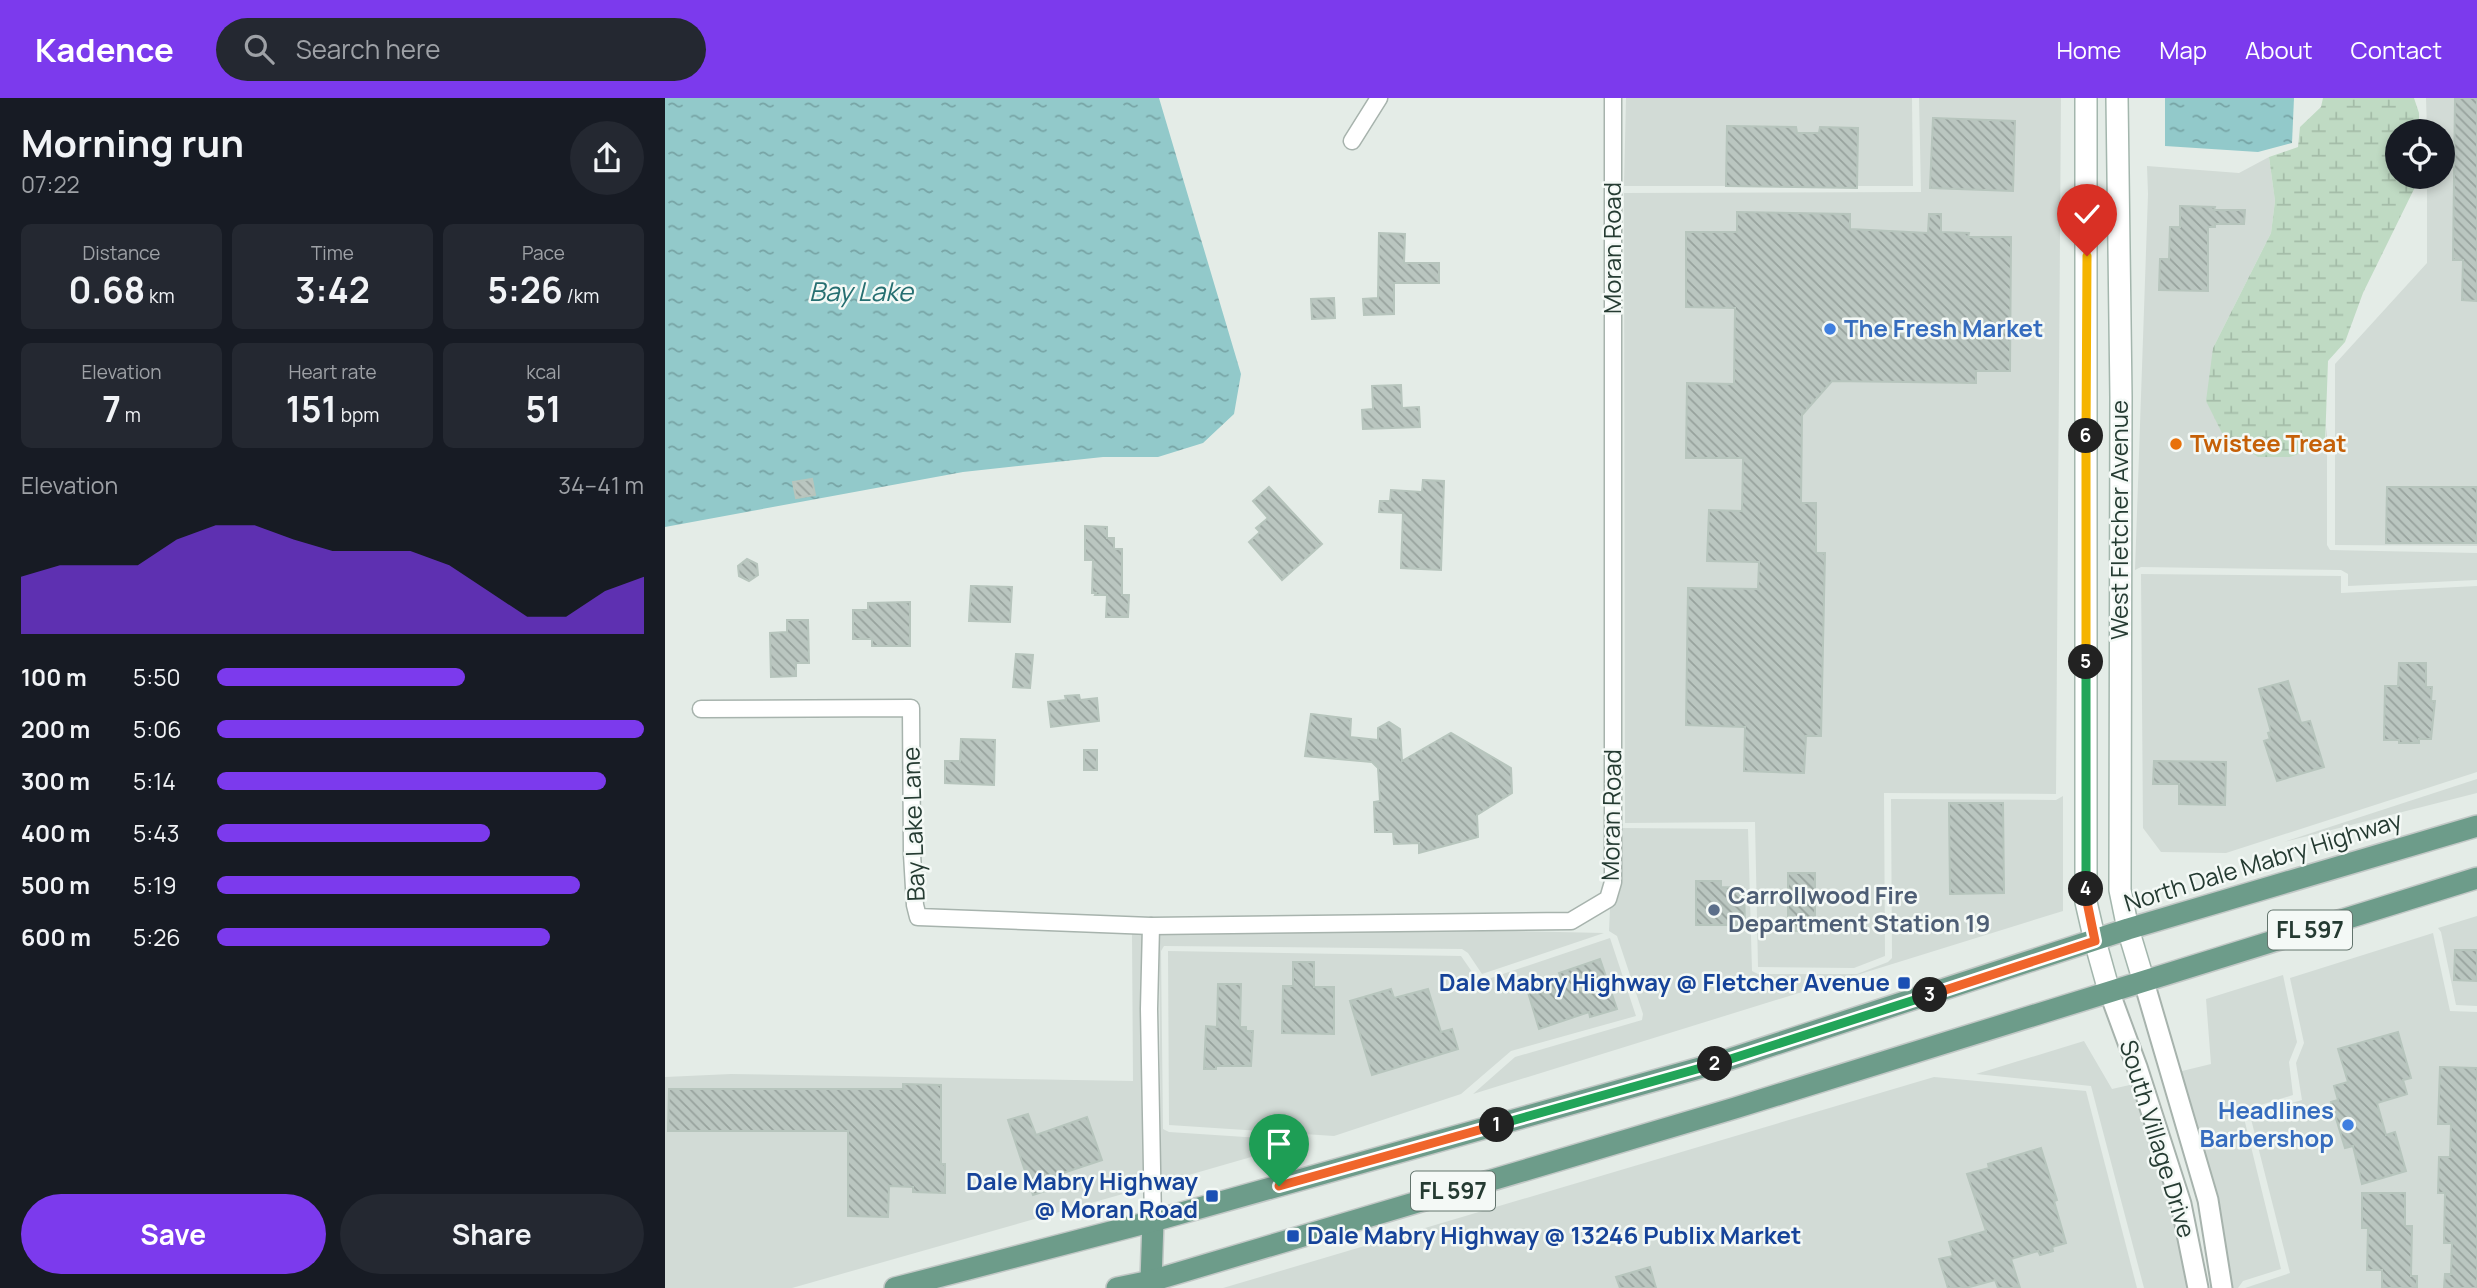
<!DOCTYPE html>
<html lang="en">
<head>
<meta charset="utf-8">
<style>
  body { margin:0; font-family:Manrope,sans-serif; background:#242831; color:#f1f3f6; height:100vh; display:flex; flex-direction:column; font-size:26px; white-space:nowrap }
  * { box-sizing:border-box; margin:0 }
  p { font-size:23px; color:#9ea1a6 }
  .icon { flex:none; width:38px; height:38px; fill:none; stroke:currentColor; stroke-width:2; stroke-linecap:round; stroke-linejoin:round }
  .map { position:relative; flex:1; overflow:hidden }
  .details { display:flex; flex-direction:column; background:#171b24; width:665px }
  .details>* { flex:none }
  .controls { position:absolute; left:1720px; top:21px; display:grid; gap:14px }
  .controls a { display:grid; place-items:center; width:70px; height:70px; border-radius:50%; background:#171b24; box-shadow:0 4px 10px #0003; font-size:35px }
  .pin { position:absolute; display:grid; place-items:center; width:60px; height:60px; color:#fff; margin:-72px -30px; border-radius:50% 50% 50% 0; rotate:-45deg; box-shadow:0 0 7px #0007 }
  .pin .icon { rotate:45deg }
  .km { position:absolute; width:35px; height:35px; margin:-18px; border-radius:50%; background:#222; color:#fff; font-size:19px; line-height:35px; text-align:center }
  .round { display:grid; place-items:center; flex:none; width:74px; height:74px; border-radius:37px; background:#242831 }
  .summary { display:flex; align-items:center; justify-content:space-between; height:119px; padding:0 21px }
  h1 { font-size:38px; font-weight:700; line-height:52px }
  .metrics { display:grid; grid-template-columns:repeat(3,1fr); gap:10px; height:119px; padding:7px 21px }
  .metrics div { display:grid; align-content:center; border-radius:10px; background:#242831; text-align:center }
  .metrics b { font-size:35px; font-weight:700 }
  .metrics small { font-size:19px; font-weight:400 }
  .metrics p { font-size:19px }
  .chart { height:196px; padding:14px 21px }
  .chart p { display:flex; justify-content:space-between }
  .chart svg { width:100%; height:126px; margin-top:7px; fill:#7c3aed; opacity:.7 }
  .action { display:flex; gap:14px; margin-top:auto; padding:14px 21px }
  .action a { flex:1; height:80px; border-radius:42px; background:#7c3aed; color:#fff; font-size:28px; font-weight:700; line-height:80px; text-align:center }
  .action a+a { background:#242831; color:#f1f3f6 }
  ul { padding:0 21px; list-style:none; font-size:23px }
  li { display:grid; grid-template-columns:112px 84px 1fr; align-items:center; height:52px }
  li i { height:18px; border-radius:9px; background:#7c3aed }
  header { display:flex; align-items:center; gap:42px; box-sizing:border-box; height:98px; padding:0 35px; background:#7c3aed; color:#fff }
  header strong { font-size:33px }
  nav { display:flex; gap:38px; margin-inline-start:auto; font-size:24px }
  .search { width:490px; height:63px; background:#242831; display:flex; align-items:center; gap:18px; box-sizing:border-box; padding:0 24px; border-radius:38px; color:#9ea1a6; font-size:26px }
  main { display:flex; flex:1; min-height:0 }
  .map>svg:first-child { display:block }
  .built { fill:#d2dbd6 }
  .wetland { fill:url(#wetland-marsh) }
  .water { fill:url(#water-ripples) }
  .building { fill:url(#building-back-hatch); stroke:#b7c5bd; stroke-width:2 }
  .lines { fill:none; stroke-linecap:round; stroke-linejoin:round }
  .minor-casing { stroke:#a7b3ad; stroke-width:19 }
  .tertiary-casing { stroke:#a7b3ad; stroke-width:23 }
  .secondary-casing { stroke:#a3b6ad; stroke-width:24 }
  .primary-casing { stroke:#c2c8c6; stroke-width:24 }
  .minor { stroke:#fff; stroke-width:16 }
  .tertiary { stroke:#fff; stroke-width:19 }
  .secondary { stroke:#fff; stroke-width:21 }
  .primary { stroke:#6d9c8a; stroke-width:21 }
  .split-1-casing { stroke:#fff; stroke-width:14 }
  .split-2-casing { stroke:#fff; stroke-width:14 }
  .split-3-casing { stroke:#fff; stroke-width:14 }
  .split-4-casing { stroke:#fff; stroke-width:14 }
  .split-5-casing { stroke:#fff; stroke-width:14 }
  .split-6-casing { stroke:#fff; stroke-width:14 }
  .split-7-casing { stroke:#fff; stroke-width:14 }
  .split-1 { stroke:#f0652b; stroke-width:9 }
  .split-2 { stroke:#22a559; stroke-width:9 }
  .split-3 { stroke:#22a559; stroke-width:9 }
  .split-4 { stroke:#f0652b; stroke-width:9 }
  .split-5 { stroke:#22a559; stroke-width:9 }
  .split-6 { stroke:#f5b400; stroke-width:9 }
  .split-7 { stroke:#f5b400; stroke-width:9 }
  .shop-dot { fill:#3f7fe0; stroke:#f4f9f6; stroke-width:2.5 }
  .food-dot { fill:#e8710a; stroke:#f4f9f6; stroke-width:2.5 }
  .service-dot { fill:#5c6f8a; stroke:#f4f9f6; stroke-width:2.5 }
  .transit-dot { fill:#1a4fb4; stroke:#f4f9f6; stroke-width:2.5 }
  .labels { text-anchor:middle; stroke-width:5; stroke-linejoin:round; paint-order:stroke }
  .shield { fill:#f4f9f6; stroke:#63746d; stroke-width:2 }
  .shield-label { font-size:23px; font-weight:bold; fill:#253b32 }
  .street-label { font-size:24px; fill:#253b32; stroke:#f4f9f6 }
  .shop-label { font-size:24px; font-weight:bold; fill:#366cbe; stroke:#f4f9f6; text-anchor:start }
  .food-label { font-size:24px; font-weight:bold; fill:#c56008; stroke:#f4f9f6; text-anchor:start }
  .service-label { font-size:24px; font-weight:bold; fill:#4e5e75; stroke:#f4f9f6; text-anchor:start }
  .transit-label { font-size:24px; font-weight:bold; fill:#164399; stroke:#f4f9f6; text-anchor:end }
  .water-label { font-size:26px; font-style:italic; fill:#266f71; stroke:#f4f9f6 }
</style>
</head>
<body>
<header>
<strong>Kadence</strong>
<div class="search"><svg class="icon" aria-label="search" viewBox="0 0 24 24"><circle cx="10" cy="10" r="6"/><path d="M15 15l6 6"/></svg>Search here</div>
<nav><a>Home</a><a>Map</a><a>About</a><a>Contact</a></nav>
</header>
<main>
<section class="details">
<div class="summary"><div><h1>Morning run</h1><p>07:22</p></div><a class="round"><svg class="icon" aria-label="share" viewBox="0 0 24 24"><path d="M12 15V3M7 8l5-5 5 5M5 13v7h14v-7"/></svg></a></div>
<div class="metrics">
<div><p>Distance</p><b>0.68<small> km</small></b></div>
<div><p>Time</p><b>3:42</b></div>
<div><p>Pace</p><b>5:26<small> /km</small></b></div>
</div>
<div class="metrics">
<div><p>Elevation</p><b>7<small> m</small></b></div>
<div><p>Heart rate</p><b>151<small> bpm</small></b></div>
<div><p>kcal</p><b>51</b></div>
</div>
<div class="chart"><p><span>Elevation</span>34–41 m</p>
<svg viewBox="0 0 160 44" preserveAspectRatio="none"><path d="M0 44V24L10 20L20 20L30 20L40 11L50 6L60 6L70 11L80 15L90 15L100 15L110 20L120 29L130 38L140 38L150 29L160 24V44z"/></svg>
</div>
<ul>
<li><b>100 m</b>5:50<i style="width:58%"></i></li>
<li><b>200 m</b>5:06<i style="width:100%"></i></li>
<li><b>300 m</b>5:14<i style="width:91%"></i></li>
<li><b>400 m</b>5:43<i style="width:64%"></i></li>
<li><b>500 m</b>5:19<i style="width:85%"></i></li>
<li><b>600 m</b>5:26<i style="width:78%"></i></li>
</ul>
<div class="action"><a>Save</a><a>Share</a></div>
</section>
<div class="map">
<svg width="1812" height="1190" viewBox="0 0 1812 1190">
  <defs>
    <pattern id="wetland-marsh" width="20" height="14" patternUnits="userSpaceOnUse" patternTransform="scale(1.75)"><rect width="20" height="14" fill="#bfdac3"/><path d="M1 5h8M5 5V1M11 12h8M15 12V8" fill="none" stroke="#a4bca8"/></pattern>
    <pattern id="water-ripples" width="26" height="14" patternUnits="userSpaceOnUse" patternTransform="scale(1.75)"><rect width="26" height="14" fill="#92c9ca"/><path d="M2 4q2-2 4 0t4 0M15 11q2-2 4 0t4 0" fill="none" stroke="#77a4a5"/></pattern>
    <pattern id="building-back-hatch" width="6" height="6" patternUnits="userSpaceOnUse" patternTransform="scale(1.75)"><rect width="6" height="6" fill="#bac6c0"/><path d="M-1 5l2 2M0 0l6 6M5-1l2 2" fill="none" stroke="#97a29d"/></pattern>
  </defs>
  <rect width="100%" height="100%" fill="#e4ece7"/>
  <g class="built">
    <polygon points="961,0 1247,0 1248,88 959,88"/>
    <polygon points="1254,0 1396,0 1391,696 1219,695 1220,858 1189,870 1093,869 1090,724 960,725 959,95 1256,94"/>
    <polygon points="1761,0 1812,0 1812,448 1670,447 1670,266 1762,165 1762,79 1778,79 1778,33 1762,33"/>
    <polygon points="1604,59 1610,103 1606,135 1548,250 1660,346 1662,329 1662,447 1665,452 1812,455 1812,482 1683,488 1683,476 1676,472 1476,469 1470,472 1483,96 1482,68 1574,75"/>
    <polygon points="1476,476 1676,478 1676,495 1812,488 1812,674 1561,755 1496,754 1478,730"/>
    <polygon points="1812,681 1812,695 1619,744"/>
    <polygon points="1398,698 1398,813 808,996 850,959 977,922 978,916 952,838 944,833 945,810 952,803 957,786 957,730 1083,731 1087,873 1093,876 1192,876 1223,864 1227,860 1226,701 1391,702"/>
    <polygon points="1812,818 1812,908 1791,907 1776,834 1773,830"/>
    <polygon points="806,832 939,835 817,876 803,855 797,851 499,848 496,853 498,1031 504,1034 642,1043 496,1085 494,836"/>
    <polygon points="1768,835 1785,913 1812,914 1812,1190 1580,1190 1625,1175 1585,1017 1637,1002 1631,965 1639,945 1625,880"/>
    <polygon points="467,836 477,836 479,1090 127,1190 0,1190 0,979 66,976 468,983"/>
    <polygon points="945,840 971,918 846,953 796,996 669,1038 504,1027 503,853 796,858 814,884"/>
    <polygon points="1618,877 1632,944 1624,964 1628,997 1583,1011 1578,1016 1616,1171 1578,1183 1573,1190 1566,1190 1513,974 1546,966 1541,901"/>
    <polygon points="1419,943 1447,991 1469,986 1508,1107 1524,1190 1479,1190 1426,988 1311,976"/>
    <polygon points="1269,979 1421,993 1472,1190 558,1190"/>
  </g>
  <polygon class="wetland" points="1658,0 1749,0 1754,15 1754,33 1732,33 1732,79 1752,79 1752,85 1698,195 1680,244 1663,263 1660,346 1625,359 1593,359 1557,335 1541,303 1548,250 1606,135 1610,103 1604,59 1633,49 1635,29 1656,9"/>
  <g class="water">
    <polygon points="0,0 494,0 576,276 569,316 538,345 493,359 438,359 298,374 0,429"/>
    <polygon points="1500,0 1629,0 1627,45 1593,54 1500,48"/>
  </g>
  <g class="building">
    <polygon points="1790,0 1812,0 1812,203 1797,202 1798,162 1788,162"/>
    <polygon points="1268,20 1350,23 1348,93 1265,90"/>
    <polygon points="1062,28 1131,29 1132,35 1154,35 1155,29 1193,30 1192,90 1061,88"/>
    <polygon points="1515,108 1550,109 1549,112 1580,112 1579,126 1550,126 1550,129 1543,129 1543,193 1494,192 1495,161 1504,161 1505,129 1515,129"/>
    <polygon points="1072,114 1185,116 1185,131 1263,135 1264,116 1276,116 1276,134 1304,135 1303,139 1346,139 1345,273 1311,273 1311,285 1167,283 1137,317 1136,405 1151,405 1151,455 1160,455 1156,638 1141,638 1139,675 1079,673 1080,629 1021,627 1023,490 1093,491 1094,464 1042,463 1044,412 1077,413 1078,360 1021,360 1022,285 1069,286 1070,210 1021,209 1021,134 1072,134"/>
    <polygon points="714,135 740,136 739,165 774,165 774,185 729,185 729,216 699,217 698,201 713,200"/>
    <polygon points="669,200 670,220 647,221 646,201"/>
    <polygon points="736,287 737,310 754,309 755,329 698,331 697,312 708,311 707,288"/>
    <polygon points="147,381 150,397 131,400 128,384"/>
    <polygon points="758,382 779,383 776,472 736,470 738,415 714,414 715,403 725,403 726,392 757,394"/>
    <polygon points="604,389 657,446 617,482 584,444 595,434 591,430 603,420 588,403"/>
    <polygon points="1722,389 1812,389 1812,445 1721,445"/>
    <polygon points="420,428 442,429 442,440 449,440 449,451 457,451 457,497 464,497 463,519 441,519 442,497 430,497 431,495 427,495 428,462 420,462"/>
    <polygon points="82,461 92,466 93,477 84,483 74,478 73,468"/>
    <polygon points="306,488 347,489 345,524 304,523"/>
    <polygon points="245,504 245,548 207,548 207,541 188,541 188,512 203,512 203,505"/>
    <polygon points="122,522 143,522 144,565 131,565 131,578 106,579 105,535 122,534"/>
    <polygon points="351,556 368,557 365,590 348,589"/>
    <polygon points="1734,565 1761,565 1761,589 1767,589 1766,603 1770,603 1766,641 1754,641 1754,645 1734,645 1734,642 1719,642 1720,588 1733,588"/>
    <polygon points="1623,583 1636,625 1645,623 1659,669 1612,683 1599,643 1605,641 1603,635 1606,634 1594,591"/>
    <polygon points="414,597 415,602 432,600 434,623 386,629 383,604 401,602 400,598"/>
    <polygon points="646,616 686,621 685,639 713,642 713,630 724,624 735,631 737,663 786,635 846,670 847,695 812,717 813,739 754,755 754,745 729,746 728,734 710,734 709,704 715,703 713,670 707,664 640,658"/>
    <polygon points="296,641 330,642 329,687 280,685 280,663 295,663"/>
    <rect x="419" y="652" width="13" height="20"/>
    <polygon points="1489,663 1561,664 1560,707 1514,706 1514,686 1488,686"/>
    <polygon points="1284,705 1338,705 1339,795 1285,796"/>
    <rect x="1123" y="775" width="27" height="58"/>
    <polygon points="1031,783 1056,783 1056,789 1079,790 1080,827 1031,827"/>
    <polygon points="1790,852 1812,852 1812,883 1789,882"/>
    <polygon points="935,861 952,911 925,919 924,914 874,931 862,891 896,879 894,875"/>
    <polygon points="628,864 649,864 649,889 669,889 669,936 617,935 618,888 628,888"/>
    <polygon points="553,886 576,886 575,929 581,929 581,933 588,933 586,968 551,968 551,971 539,971 541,928 552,929"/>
    <polygon points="726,891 729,900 763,891 776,934 787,931 793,951 707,977 685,903"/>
    <polygon points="1733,934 1746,980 1738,982 1742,996 1712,1005 1721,1037 1730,1034 1741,1073 1697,1086 1688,1048 1680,1050 1666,1004 1673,1002 1669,988 1683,984 1673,951"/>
    <polygon points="1775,969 1812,970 1812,1190 1779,1190 1780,1176 1786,1176 1787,1145 1779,1145 1780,1095 1773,1095 1774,1059 1785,1059 1786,1026 1773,1026"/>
    <polygon points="238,986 276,987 276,1066 280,1066 280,1095 248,1094 248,1089 224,1088 223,1119 183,1118 183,1033 3,1033 4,991 238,991"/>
    <polygon points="363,1016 371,1037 422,1019 437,1062 386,1079 389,1090 368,1097 343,1022"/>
    <polygon points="1376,1050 1392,1102 1389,1103 1401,1145 1387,1149 1388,1153 1375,1157 1373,1153 1346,1161 1355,1190 1333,1190 1330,1182 1301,1190 1283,1190 1274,1161 1288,1158 1284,1144 1321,1133 1302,1076 1324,1070 1323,1066"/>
    <polygon points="1697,1095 1740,1095 1740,1128 1747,1128 1746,1178 1752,1178 1752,1190 1717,1190 1717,1172 1702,1172 1703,1130 1697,1130"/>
    <polygon points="985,1169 991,1190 955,1190 951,1179"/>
  </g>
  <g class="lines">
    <defs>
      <g id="minor">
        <polyline points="687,43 714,0"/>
        <polyline points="36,611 246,610 247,756 250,807 253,819 486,828 906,823 943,801 948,784 948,0"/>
        <polyline points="486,828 484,911 488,1123"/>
      </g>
      <g id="tertiary">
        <polyline points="1479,884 1543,1102 1557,1190"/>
        <polyline points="1444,893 1472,969 1516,1106 1533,1190"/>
      </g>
      <g id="secondary">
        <polyline points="1421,0 1421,804 1430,843 1444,893"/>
        <polyline points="1452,0 1456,299 1455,792 1463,831 1479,884"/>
      </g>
      <g id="primary">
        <polyline points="486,1183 488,1123"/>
        <polyline points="230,1190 488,1123 1056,964 1463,831 1812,728"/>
        <polyline points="452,1190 486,1183 1070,1010 1812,780"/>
      </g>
    </defs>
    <use href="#minor" class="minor-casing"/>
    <use href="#tertiary" class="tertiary-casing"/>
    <use href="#secondary" class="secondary-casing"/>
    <use href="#primary" class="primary-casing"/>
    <use href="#minor" class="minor"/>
    <use href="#tertiary" class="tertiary"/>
    <use href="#secondary" class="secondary"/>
    <use href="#primary" class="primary"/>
  </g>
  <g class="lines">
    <defs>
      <polyline id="split-1" points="614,1088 832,1027"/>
      <polyline id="split-2" points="832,1027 1050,966"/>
      <polyline id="split-3" points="1050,966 1265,897"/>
      <polyline id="split-4" points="1265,897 1430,843 1422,804 1421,791"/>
      <polyline id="split-5" points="1421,564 1421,791"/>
      <polyline id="split-6" points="1421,564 1421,338"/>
      <polyline id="split-7" points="1421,338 1422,158"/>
    </defs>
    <use href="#split-1" class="split-1-casing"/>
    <use href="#split-2" class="split-2-casing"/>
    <use href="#split-3" class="split-3-casing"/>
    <use href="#split-4" class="split-4-casing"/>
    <use href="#split-5" class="split-5-casing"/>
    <use href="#split-6" class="split-6-casing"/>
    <use href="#split-7" class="split-7-casing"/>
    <use href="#split-1" class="split-1"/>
    <use href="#split-2" class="split-2"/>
    <use href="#split-3" class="split-3"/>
    <use href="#split-4" class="split-4"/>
    <use href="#split-5" class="split-5"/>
    <use href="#split-6" class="split-6"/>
    <use href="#split-7" class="split-7"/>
  </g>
  <g class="shop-dot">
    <circle cx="1165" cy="231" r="7"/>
    <circle cx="1683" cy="1027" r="7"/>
  </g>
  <circle class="food-dot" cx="1511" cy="346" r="7"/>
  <circle class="service-dot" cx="1049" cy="812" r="7"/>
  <g class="transit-dot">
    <rect x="1232" y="878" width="14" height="14" rx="3.5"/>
    <rect x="540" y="1091" width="14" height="14" rx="3.5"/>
    <rect x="621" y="1131" width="14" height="14" rx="3.5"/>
  </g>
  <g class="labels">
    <g class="shield">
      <rect x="1603" y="812.5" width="84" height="39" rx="5"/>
      <rect x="746" y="1073.5" width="84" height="39" rx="5"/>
    </g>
    <g class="shield-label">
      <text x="1645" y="840">FL 597</text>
      <text x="788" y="1101">FL 597</text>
    </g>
    <g class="street-label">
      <text transform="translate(948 150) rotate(-90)" y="8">Moran Road</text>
      <text transform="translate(1455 422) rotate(-90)" y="8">West Fletcher Avenue</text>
      <text transform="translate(947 717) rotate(-89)" y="8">Moran Road</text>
      <text transform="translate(249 726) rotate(-92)" y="8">Bay Lake Lane</text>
      <text transform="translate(1598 764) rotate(-17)" y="8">North Dale Mabry Highway</text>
      <text transform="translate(1492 1041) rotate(73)" y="8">South Village Drive</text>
    </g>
    <g class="shop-label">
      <text x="1179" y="239">The Fresh Market</text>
      <text x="1669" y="1021" text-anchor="end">Headlines<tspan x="1669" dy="28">Barbershop</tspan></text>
    </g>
    <g class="food-label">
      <text x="1525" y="354">Twistee Treat</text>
    </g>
    <g class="service-label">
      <text x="1063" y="806">Carrollwood Fire<tspan x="1063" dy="28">Department Station 19</tspan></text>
    </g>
    <g class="transit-label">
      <text x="1225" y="893">Dale Mabry Highway @ Fletcher Avenue</text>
      <text x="533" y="1092">Dale Mabry Highway<tspan x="533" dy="28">@ Moran Road</tspan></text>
      <text x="642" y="1146" text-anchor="start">Dale Mabry Highway @ 13246 Publix Market</text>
    </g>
    <g class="water-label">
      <text x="196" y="203">Bay Lake</text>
    </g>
  </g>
</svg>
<div class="controls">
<a><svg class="icon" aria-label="locate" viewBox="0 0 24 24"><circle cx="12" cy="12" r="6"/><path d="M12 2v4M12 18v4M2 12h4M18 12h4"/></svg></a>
</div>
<div class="pin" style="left:614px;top:1088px;background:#1e9e55"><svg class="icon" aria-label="arrive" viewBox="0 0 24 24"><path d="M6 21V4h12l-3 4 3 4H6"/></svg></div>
<div class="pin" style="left:1422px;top:158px;background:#d93025"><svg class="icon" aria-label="check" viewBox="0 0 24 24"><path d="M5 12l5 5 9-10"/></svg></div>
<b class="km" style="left:832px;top:1027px">1</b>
<b class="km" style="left:1050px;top:966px">2</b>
<b class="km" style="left:1265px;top:897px">3</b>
<b class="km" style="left:1421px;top:791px">4</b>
<b class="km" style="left:1421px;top:564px">5</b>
<b class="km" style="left:1421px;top:338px">6</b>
</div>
</main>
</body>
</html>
